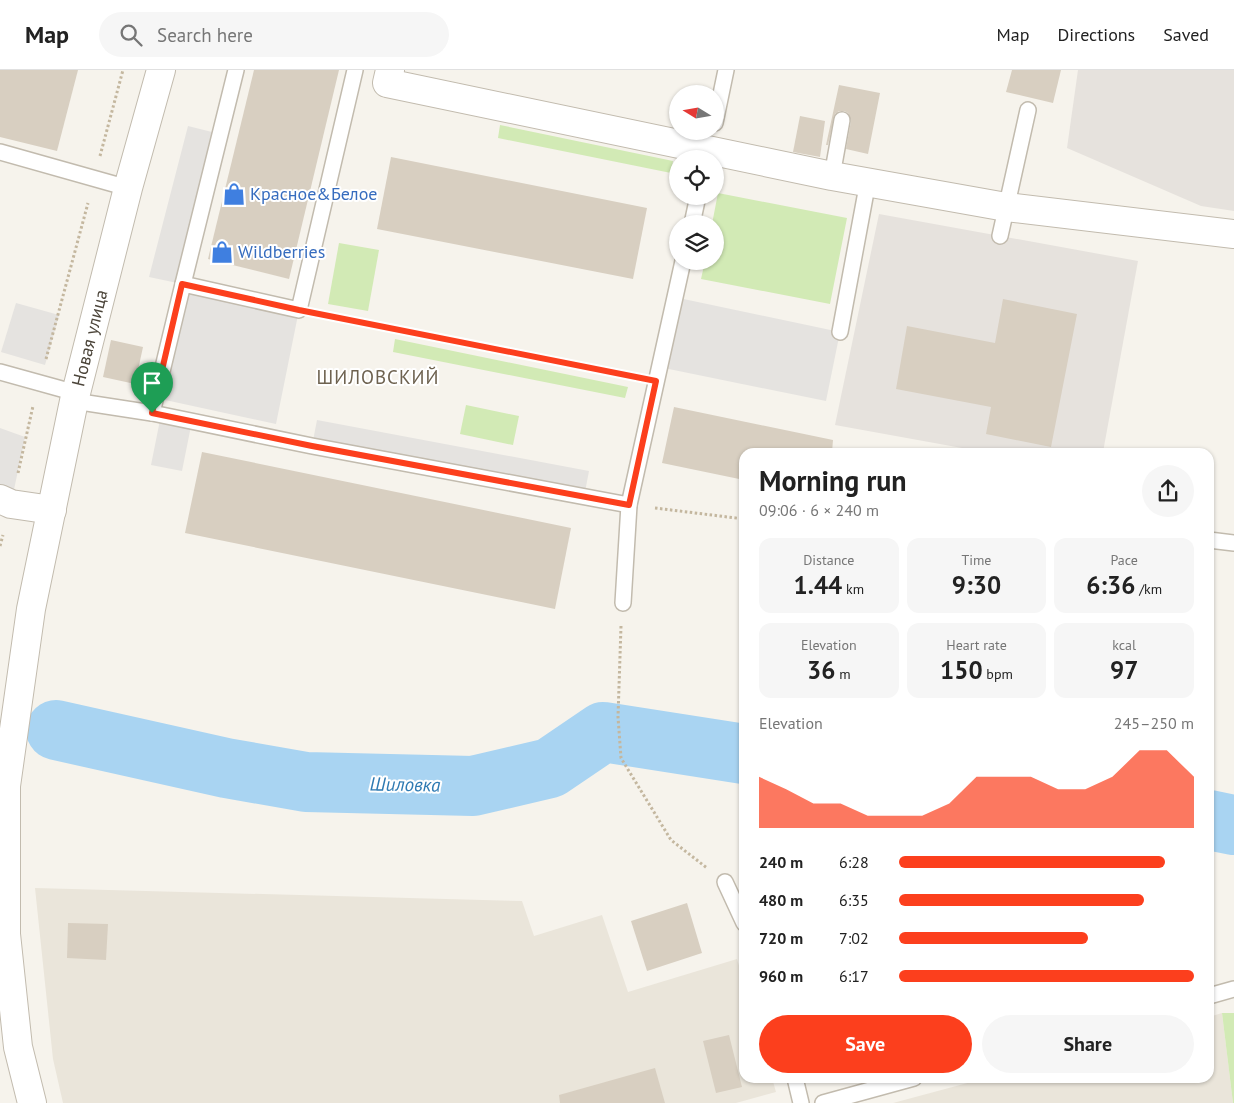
<!DOCTYPE html>
<html lang="en">
<head>
<meta charset="utf-8">
<style>
  body { margin:0; font-family:"PT Sans",sans-serif; background:#f6f6f6; color:#222; height:100vh; display:flex; flex-direction:column; font-size:19px; white-space:nowrap }
  * { box-sizing:border-box; margin:0 }
  p { font-size:16px; color:#767676 }
  .icon { flex:none; width:28px; height:28px; fill:none; stroke:currentColor; stroke-width:2; stroke-linecap:round; stroke-linejoin:round }
  .map { position:relative; flex:1; overflow:hidden }
  .drawer { position:absolute; left:739px; top:378px; width:475px; height:635px; display:flex; flex-direction:column; background:#fff; border-radius:15px; box-shadow:0 1px 4px #0004 }
  .drawer>* { flex:none }
  .needle { width:32px; rotate:281deg }
  .tools { position:absolute; left:669px; top:15px; display:grid; gap:10px }
  .tools a { display:grid; place-items:center; width:55px; height:55px; border-radius:50%; background:#fff; box-shadow:0 1px 4px #0004; font-size:25px }
  .pin { position:absolute; display:grid; place-items:center; width:42px; height:42px; color:#fff; margin:-51px -21px; border-radius:50% 50% 50% 0; rotate:-45deg; box-shadow:0 0 5px #0007 }
  .pin .icon { rotate:45deg }
  .round { display:grid; place-items:center; flex:none; width:52px; height:52px; border-radius:26px; background:#f6f6f6 }
  .headline { display:flex; align-items:center; justify-content:space-between; height:85px; padding:0 20px }
  h1 { font-size:28px; font-weight:600; line-height:38px }
  .metrics { display:grid; grid-template-columns:repeat(3,1fr); gap:8px; height:85px; padding:5px 20px }
  .metrics div { display:grid; align-content:center; border-radius:12px; background:#f6f6f6; text-align:center }
  .metrics b { font-size:25px; font-weight:600 }
  .metrics small { font-size:14px; font-weight:400 }
  .metrics p { font-size:14px }
  .chart { height:140px; padding:10px 20px }
  .chart p { display:flex; justify-content:space-between }
  .chart svg { width:100%; height:90px; margin-top:5px; fill:#fc3f1d; opacity:.7 }
  .button { display:flex; gap:10px; margin-top:auto; padding:10px 20px }
  .button a { flex:1; height:58px; border-radius:30px; background:#fc3f1d; color:#fff; font-size:20px; font-weight:600; line-height:58px; text-align:center }
  .button a+a { background:#f6f6f6; color:#222 }
  ul { padding:0 20px; list-style:none; font-size:16px }
  li { display:grid; grid-template-columns:80px 60px 1fr; align-items:center; height:38px }
  li i { height:12px; border-radius:6px; background:#fc3f1d }
  header { display:flex; align-items:center; gap:30px; box-sizing:border-box; height:70px; padding:0 25px; background:#fff; border-bottom:1px solid #e0e0e0 }
  header strong { font-size:24px }
  nav { display:flex; gap:28px; margin-inline-start:auto; font-size:18px }
  .search { width:350px; height:45px; background:#f6f6f6; display:flex; align-items:center; gap:12px; box-sizing:border-box; padding:0 18px; border-radius:28px; color:#767676; font-size:19px }
  .map>svg:first-child { display:block }
  .residential { fill:#eae5da }
  .industrial { fill:#e6e2dd }
  .green { fill:#d2eab5 }
  .parking { fill:#e5e3e0 }
  .lines { fill:none; stroke-linecap:round; stroke-linejoin:round }
  .river { stroke:#a9d4f2; stroke-width:60 }
  .building { fill:#d8cfc1 }
  .service-casing { stroke:#c2bbae; stroke-width:18 }
  .minor-casing { stroke:#c2bbae; stroke-width:30 }
  .tertiary-casing { stroke:#c2bbae; stroke-width:30 }
  .path { stroke:#c4b79f; stroke-width:3; stroke-dasharray:2.5 2.5; stroke-linecap:butt }
  .service { stroke:#fff; stroke-width:15 }
  .minor { stroke:#fff; stroke-width:28 }
  .tertiary { stroke:#fff; stroke-width:28 }
  .route-casing { stroke:#fff; stroke-width:10 }
  .route { stroke:#fc3f1d; stroke-width:6 }
  .labels { text-anchor:middle; stroke-width:4; stroke-linejoin:round; paint-order:stroke }
  .shop-label { font-size:18px; fill:#366cbe; stroke:#fff; text-anchor:start }
  .street-label { font-size:18px; fill:#4b4439; stroke:#fff }
  .neighbourhood-label { font-size:19px; letter-spacing:1px; fill:#6e6250; stroke:#fff }
  .water-label { font-size:19px; font-style:italic; fill:#2e7ab2; stroke:#fff }
</style>
</head>
<body>
<header>
<strong>Map</strong>
<div class="search"><svg class="icon" aria-label="search" viewBox="0 0 24 24"><circle cx="10" cy="10" r="6"/><path d="M15 15l6 6"/></svg>Search here</div>
<nav><a>Map</a><a>Directions</a><a>Saved</a></nav>
</header>
<div class="map">
<svg width="1234" height="1033" viewBox="0 0 1234 1033">
  <rect width="100%" height="100%" fill="#f6f3ec"/>
  <g class="residential">
    <polygon points="35,818 522,831 534,866 602,845 628,922 737,889 744,912 744,1008 772,1008 776,1022 736,1033 63,1033 53,989"/>
    <polygon points="1222,943 1233,1033 893,1033 986,1008 1209,1008 1209,947"/>
  </g>
  <g class="industrial">
    <polygon points="1078,0 1234,0 1234,141 1201,136 1067,78"/>
    <polygon points="879,144 1138,191 1103,382 984,382 835,355"/>
  </g>
  <g class="green">
    <polygon points="500,55 673,91 671,103 498,68"/>
    <polygon points="718,123 847,148 830,234 701,209 705,191 715,191 715,154 712,154"/>
    <polygon points="339,173 379,180 368,241 328,234"/>
    <polygon points="395,269 628,317 625,328 393,282"/>
    <polygon points="466,335 519,346 513,375 460,364"/>
    <polygon points="1222,943 1234,943 1234,1033 1233,1033"/>
  </g>
  <g class="parking">
    <polygon points="188,56 220,64 183,214 299,240 276,354 156,328 182,214 149,207"/>
    <polygon points="674,227 840,262 826,331 659,297"/>
    <polygon points="16,233 59,245 45,295 1,282"/>
    <polygon points="161,345 192,351 182,401 151,395"/>
    <polygon points="317,350 589,401 584,427 312,376"/>
    <polygon points="0,358 25,367 11,434 0,429"/>
  </g>
  <g class="lines">
    <g class="river">
      <polyline points="56,660 226,698 306,712 473,716 550,698 603,662 744,684"/>
      <polyline points="1209,750 1234,755"/>
    </g>
  </g>
  <g class="building">
    <polygon points="0,0 78,0 57,81 0,67"/>
    <polygon points="254,0 339,0 289,209 208,189"/>
    <polygon points="1012,0 1061,0 1053,33 1006,22"/>
    <polygon points="839,15 880,23 868,84 846,79 851,51 848,43 844,41 839,41 835,44 828,75 826,75"/>
    <polygon points="800,46 825,51 820,87 793,82"/>
    <polygon points="391,87 647,138 633,209 377,159"/>
    <polygon points="1003,229 1077,244 1051,377 986,364 991,337 896,319 907,256 995,273"/>
    <polygon points="111,270 143,277 135,314 103,307"/>
    <polygon points="674,337 833,370 832,382 744,382 744,410 662,393"/>
    <polygon points="202,382 571,458 555,539 185,463"/>
    <polygon points="687,833 702,883 647,901 631,851"/>
    <polygon points="68,853 108,854 106,890 67,888"/>
    <polygon points="729,965 742,1017 716,1023 703,971"/>
    <polygon points="655,998 665,1033 560,1033 559,1025"/>
  </g>
  <g class="lines">
    <defs>
      <g id="service">
        <polyline points="715,53 726,0"/>
        <polyline points="0,82 128,118"/>
        <polyline points="832,106 842,50"/>
        <polyline points="692,154 698,126"/>
        <polyline points="1000,166 1028,40"/>
        <polyline points="183,214 236,0"/>
        <polyline points="840,262 868,111"/>
        <polyline points="0,302 76,323"/>
        <polyline points="74,331 152,343 312,376 629,435"/>
        <polyline points="152,343 183,214 299,240 355,0"/>
        <polyline points="1209,470 1234,473"/>
        <polyline points="623,533 629,435 683,191"/>
        <polyline points="725,812 744,853"/>
        <polyline points="1209,926 1234,919"/>
        <polyline points="795,1008 801,1033"/>
        <polyline points="823,1033 914,1008"/>
      </g>
      <g id="minor">
        <polyline points="390,0 387,13 832,106 1006,137 1234,164"/>
        <polyline points="0,429 11,434 52,440"/>
      </g>
      <polyline id="tertiary" points="32,1033 18,977 6,864 6,716 31,539 74,331 128,118 161,0"/>
    </defs>
    <use href="#service" class="service-casing"/>
    <use href="#minor" class="minor-casing"/>
    <use href="#tertiary" class="tertiary-casing"/>
    <g class="path">
      <polyline points="100,86 123,0"/>
      <polyline points="324,245 632,306"/>
      <polyline points="46,289 88,133"/>
      <polyline points="18,403 33,336"/>
      <polyline points="655,438 744,449"/>
      <polyline points="0,476 3,465"/>
      <polyline points="621,556 618,647 621,688 671,770 707,798"/>
    </g>
    <use href="#service" class="service"/>
    <use href="#minor" class="minor"/>
    <use href="#tertiary" class="tertiary"/>
  </g>
  <g class="lines">
    <defs>
      <polygon id="route" points="182,214 299,240 656,311 629,435 312,376 152,343"/>
    </defs>
    <use href="#route" class="route-casing"/>
    <use href="#route" class="route"/>
  </g>
  <defs>
    <symbol id="shop-bare" viewBox="-9 -9 18 18"><path d="M-5-2.5h2.3a2.7 3.5 0 0 1 5.4 0H5L5.5 6h-11ZM-1.5-2.5h3a1.5 2.3 0 0 0-3 0Z" fill="#3f7fe0" stroke="#fff" stroke-width="2.5" paint-order="stroke"/></symbol>
  </defs>
  <g fill-rule="evenodd">
    <use href="#shop-bare" x="218" y="108" width="32" height="32"/>
    <use href="#shop-bare" x="206" y="166" width="32" height="32"/>
  </g>
  <g class="labels">
    <g class="shop-label">
      <text x="250" y="130">Красное&amp;Белое</text>
      <text x="238" y="188">Wildberries</text>
    </g>
    <g class="street-label">
      <text transform="translate(90 268) rotate(-76)" y="6">Новая улица</text>
    </g>
    <g class="neighbourhood-label">
      <text x="378" y="314">ШИЛОВСКИЙ</text>
    </g>
    <g class="water-label">
      <text transform="translate(405 714) rotate(1)" y="7">Шиловка</text>
    </g>
  </g>
</svg>
<div class="tools">
<a><svg class="needle" viewBox="-14 -14 28 28"><path d="M0-13l5 13h-10z" fill="#e53935"/><path d="M0 13l5-13h-10z" fill="#767676"/></svg></a>
<a><svg class="icon" aria-label="locate" viewBox="0 0 24 24"><circle cx="12" cy="12" r="6"/><path d="M12 2v4M12 18v4M2 12h4M18 12h4"/></svg></a>
<a><svg class="icon" aria-label="layers" viewBox="0 0 24 24"><path d="M12 4l9 5-9 5-9-5zM3 14l9 5 9-5"/></svg></a>
</div>
<div class="pin" style="left:152px;top:343px;background:#1e9e55"><svg class="icon" aria-label="arrive" viewBox="0 0 24 24"><path d="M6 21V4h12l-3 4 3 4H6"/></svg></div>
<section class="drawer">
<div class="headline"><div><h1>Morning run</h1><p>09:06 · 6 × 240 m</p></div><a class="round"><svg class="icon" aria-label="share" viewBox="0 0 24 24"><path d="M12 15V3M7 8l5-5 5 5M5 13v7h14v-7"/></svg></a></div>
<div class="metrics">
<div><p>Distance</p><b>1.44<small> km</small></b></div>
<div><p>Time</p><b>9:30</b></div>
<div><p>Pace</p><b>6:36<small> /km</small></b></div>
</div>
<div class="metrics">
<div><p>Elevation</p><b>36<small> m</small></b></div>
<div><p>Heart rate</p><b>150<small> bpm</small></b></div>
<div><p>kcal</p><b>97</b></div>
</div>
<div class="chart"><p><span>Elevation</span>245–250 m</p>
<svg viewBox="0 0 160 44" preserveAspectRatio="none"><path d="M0 44V19L10 25L20 32L30 32L40 38L50 38L60 38L70 32L80 19L90 19L100 19L110 25L120 25L130 19L140 6L150 6L160 19V44z"/></svg>
</div>
<ul>
<li><b>240 m</b>6:28<i style="width:90%"></i></li>
<li><b>480 m</b>6:35<i style="width:83%"></i></li>
<li><b>720 m</b>7:02<i style="width:64%"></i></li>
<li><b>960 m</b>6:17<i style="width:100%"></i></li>
</ul>
<div class="button"><a>Save</a><a>Share</a></div>
</section>
</div>
</body>
</html>
